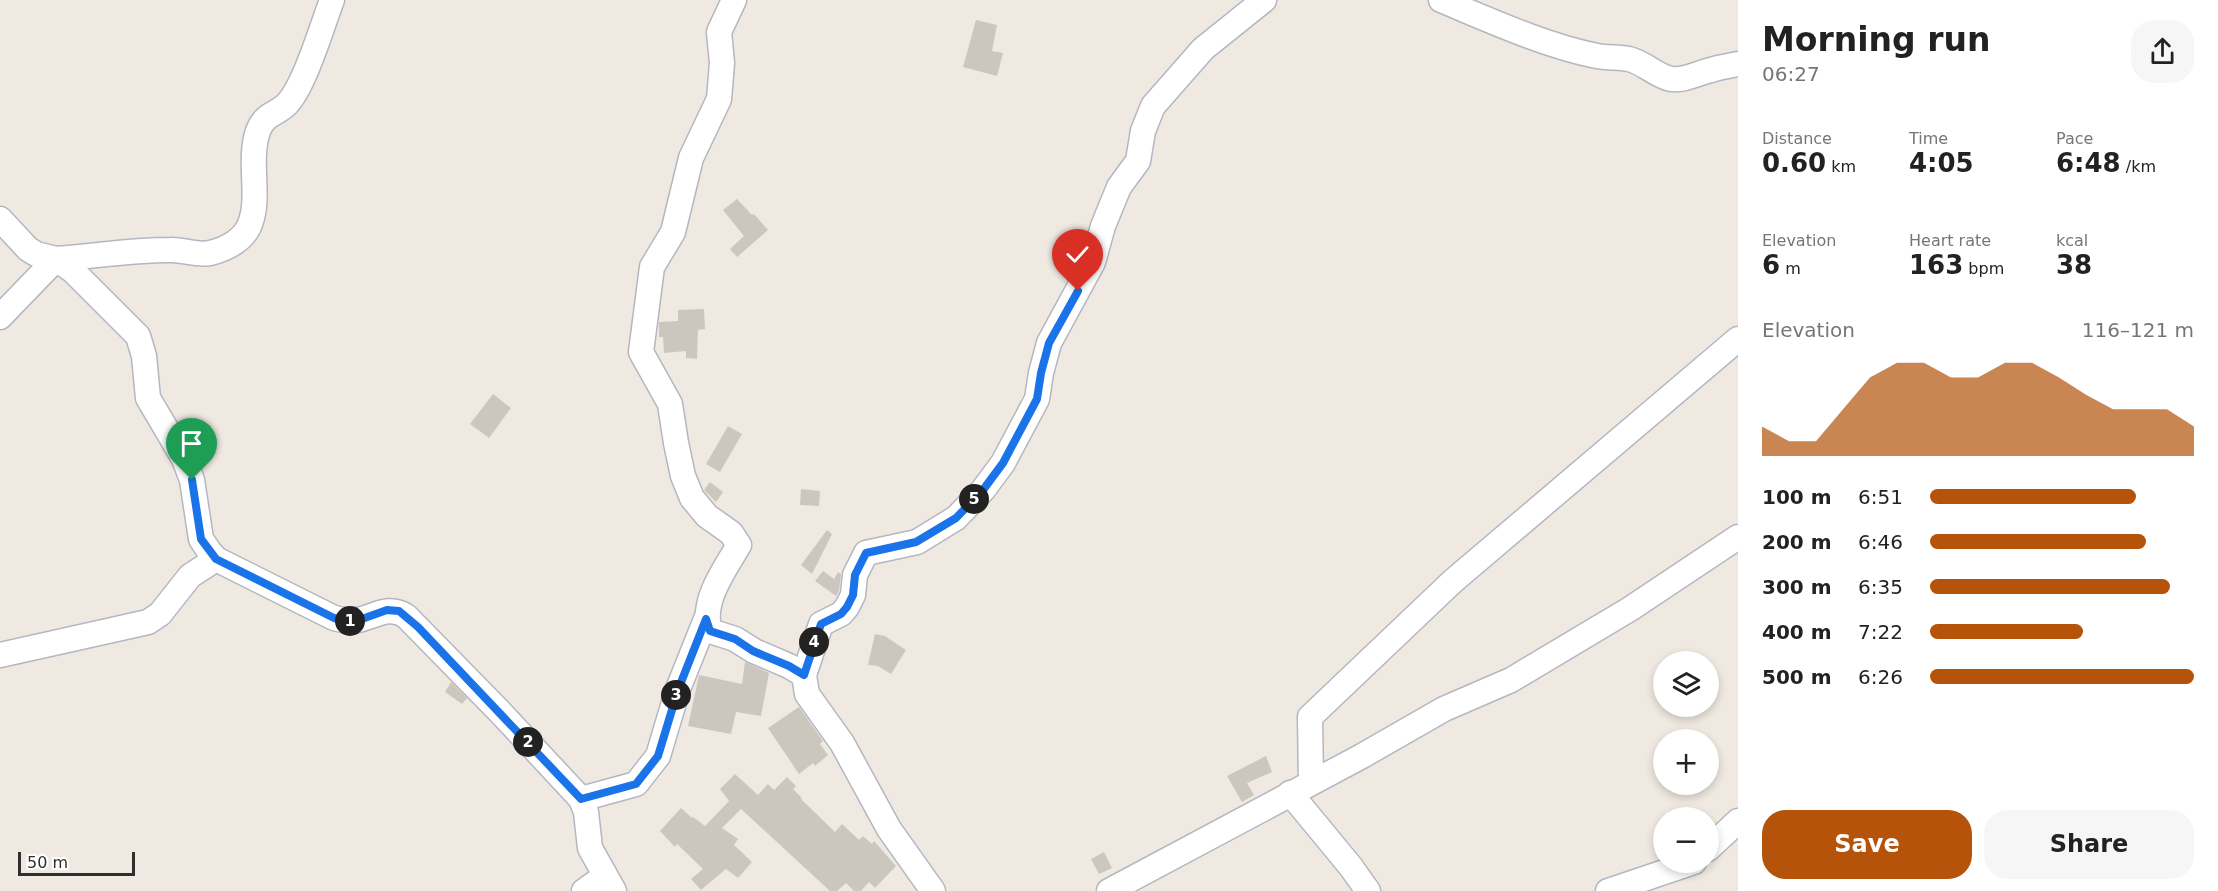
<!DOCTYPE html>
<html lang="en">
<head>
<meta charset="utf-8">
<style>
  body { margin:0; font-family:"DejaVu Sans",sans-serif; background:#f6f6f6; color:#222; height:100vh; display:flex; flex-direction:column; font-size:22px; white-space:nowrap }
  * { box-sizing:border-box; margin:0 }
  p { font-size:20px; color:#767676 }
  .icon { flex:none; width:33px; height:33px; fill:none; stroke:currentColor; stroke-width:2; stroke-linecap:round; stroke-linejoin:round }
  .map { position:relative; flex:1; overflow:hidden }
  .drawer { display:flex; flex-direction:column; background:#fff; width:480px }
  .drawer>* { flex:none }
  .controls { position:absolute; left:1653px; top:651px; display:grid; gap:12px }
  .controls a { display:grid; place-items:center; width:66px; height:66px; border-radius:50%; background:#fff; box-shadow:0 3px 9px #0003; font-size:30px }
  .scale { position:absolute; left:18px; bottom:15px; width:117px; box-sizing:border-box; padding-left:6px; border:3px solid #2e2e2e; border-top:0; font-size:16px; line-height:21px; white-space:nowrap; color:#2e2e2e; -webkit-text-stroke:4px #fff; paint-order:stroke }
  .pin { position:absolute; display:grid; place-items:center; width:51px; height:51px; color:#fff; margin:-62px -26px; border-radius:50% 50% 50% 0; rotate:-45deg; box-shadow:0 0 6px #0007 }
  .pin .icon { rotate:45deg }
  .km { position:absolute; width:30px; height:30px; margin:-15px; border-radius:50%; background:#222; color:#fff; font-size:16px; line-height:30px; text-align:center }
  .round { display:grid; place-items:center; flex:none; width:63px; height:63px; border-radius:24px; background:#f6f6f6 }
  .headline { display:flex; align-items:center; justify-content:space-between; height:102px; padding:0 24px }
  h1 { font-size:33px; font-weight:700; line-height:45px }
  .figures { display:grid; grid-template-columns:repeat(3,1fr); gap:9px; height:102px; padding:6px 24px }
  .figures div { display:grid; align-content:center }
  .figures b { font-size:26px; font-weight:700 }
  .figures small { font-size:16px; font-weight:400 }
  .figures p { font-size:16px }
  .chart { height:168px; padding:12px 24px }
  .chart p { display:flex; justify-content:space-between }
  .chart svg { width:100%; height:108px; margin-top:6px; fill:#b45309; opacity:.7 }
  .action { display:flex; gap:12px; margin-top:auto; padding:12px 24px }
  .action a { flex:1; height:69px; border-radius:24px; background:#b45309; color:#fff; font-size:24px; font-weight:700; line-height:69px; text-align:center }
  .action a+a { background:#f6f6f6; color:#222 }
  ul { padding:0 24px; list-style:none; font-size:20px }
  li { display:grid; grid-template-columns:96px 72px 1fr; align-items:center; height:45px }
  li i { height:15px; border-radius:8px; background:#b45309 }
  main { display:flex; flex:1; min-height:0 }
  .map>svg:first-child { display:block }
  .building { fill:#cbc7bf }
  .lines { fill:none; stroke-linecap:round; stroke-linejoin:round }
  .minor-casing { stroke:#b4b7c1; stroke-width:27 }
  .minor { stroke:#fff; stroke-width:24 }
  .route-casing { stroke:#fff; stroke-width:12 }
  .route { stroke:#1a73e8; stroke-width:8 }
</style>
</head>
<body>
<main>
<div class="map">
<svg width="1738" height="891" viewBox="0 0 1738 891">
  <rect width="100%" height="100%" fill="#efe9e1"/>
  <g class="building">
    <polygon points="976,20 997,25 992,51 1003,53 997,76 963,67"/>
    <polygon points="737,199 752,215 754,214 768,230 737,257 730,249 744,236 723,210"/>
    <polygon points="704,309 705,329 698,330 697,359 686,358 686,351 664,353 663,337 659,337 659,322 678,321 678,310"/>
    <polygon points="493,394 511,408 489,438 470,424"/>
    <polygon points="728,426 742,434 720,472 706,464"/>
    <polygon points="710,482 723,492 716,502 704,490"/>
    <polygon points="801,489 820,491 819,506 800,505"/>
    <polygon points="827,530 832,534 812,574 801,565"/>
    <polygon points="823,571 834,579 838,572 841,574 839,591 836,596 815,581"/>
    <polygon points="875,634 885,636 906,650 891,674 878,666 868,665"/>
    <polygon points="745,662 769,673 761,716 736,712 731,734 688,726 699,675 742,684"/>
    <polygon points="451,682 467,698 462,704 445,692"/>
    <polygon points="799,707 823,741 820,744 828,755 815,766 813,763 799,774 768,728"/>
    <polygon points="1266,756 1272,772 1247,783 1254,795 1242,802 1227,776"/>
    <polygon points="735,774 758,795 768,784 774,790 787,777 796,786 793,789 802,798 801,799 835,832 842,824 859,840 863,836 872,844 874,841 896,866 875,888 869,882 861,891 854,891 846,883 837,891 830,891 741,809 722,828 738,839 734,845 752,862 738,878 726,869 701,890 691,879 703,869 677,844 675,847 660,831 681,808 692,818 693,817 705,826 729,801 720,789"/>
    <polygon points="1104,852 1112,868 1099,874 1091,859"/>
  </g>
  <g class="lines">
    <defs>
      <g id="minor">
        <path d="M734,0l-15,32 3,31 -3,36 -28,59 -18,74 -21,35 -11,85 29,52 6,39 7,33 9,22 15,18 24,17 8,12c-14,24 -39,57 -29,86l25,8 19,12 35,15 15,9 3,19 35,49 47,86 44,62"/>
        <path d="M1441,0c48,20 105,46 156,56 11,2 22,1 32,3 16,4 27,17 42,20 13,2 27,-6 40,-9 9,-3 18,-4 27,-6"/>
        <path d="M0,219l28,30 8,5 20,5 17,12 65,65 6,20 4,42 36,61 8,21 9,59 8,12 7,8 118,59c8,2 16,4 24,2 18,-4 31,-15 48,-4l94,96 81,87 5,13 4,36 24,43"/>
        <path d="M0,317l56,-58c38,-3 76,-9 114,-9 13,-1 26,6 40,3 17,-4 36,-14 41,-32 9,-26 -3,-61 7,-90 7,-18 18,-16 29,-27 18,-19 35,-78 45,-104"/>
        <polyline points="0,655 148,622 160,614 190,576 216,559"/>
        <polyline points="804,675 821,624 841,614 847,607 853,595 855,575 866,553 917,542 956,518 983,490 1003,463 1037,399 1041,373 1049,343 1093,262 1103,226 1119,187 1138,161 1143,131 1153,106 1203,49 1264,0"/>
        <polyline points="1311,782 1310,717 1453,581 1738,339"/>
        <polyline points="1290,793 1351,867 1368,891"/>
        <polyline points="581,799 636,784 658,756 678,689 706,619"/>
        <polyline points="1708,849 1738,821"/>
        <polyline points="584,891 605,876"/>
        <polyline points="1109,891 1362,756 1444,709 1511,680 1630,609 1738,537"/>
        <polyline points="1608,891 1694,862"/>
      </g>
    </defs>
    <use href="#minor" class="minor-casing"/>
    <use href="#minor" class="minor"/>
  </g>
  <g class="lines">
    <defs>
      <polyline id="route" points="192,480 201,539 216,559 334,618 347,621 359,620 387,610 399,611 418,627 581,799 636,784 658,756 678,690 706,619 710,631 735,639 753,651 789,666 804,675 821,624 841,614 847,607 853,595 855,575 866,553 916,542 956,518 983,490 1003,463 1037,399 1041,373 1049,343 1078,291"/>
    </defs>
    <use href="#route" class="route-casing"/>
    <use href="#route" class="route"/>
  </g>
</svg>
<div class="controls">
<a><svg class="icon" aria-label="layers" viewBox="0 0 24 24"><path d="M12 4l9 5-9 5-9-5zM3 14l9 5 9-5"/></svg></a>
<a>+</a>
<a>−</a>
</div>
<div class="scale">50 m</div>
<div class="pin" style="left:192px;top:480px;background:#1e9e55"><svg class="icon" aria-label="arrive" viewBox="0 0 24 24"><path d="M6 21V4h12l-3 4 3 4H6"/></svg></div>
<div class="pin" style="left:1078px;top:291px;background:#d93025"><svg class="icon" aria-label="check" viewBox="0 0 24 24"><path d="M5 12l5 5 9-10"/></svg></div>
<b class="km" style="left:350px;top:621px">1</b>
<b class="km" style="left:528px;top:742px">2</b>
<b class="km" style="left:676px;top:695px">3</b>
<b class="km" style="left:814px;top:642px">4</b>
<b class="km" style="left:974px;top:499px">5</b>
</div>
<section class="drawer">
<div class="headline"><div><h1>Morning run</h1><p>06:27</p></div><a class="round"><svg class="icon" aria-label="share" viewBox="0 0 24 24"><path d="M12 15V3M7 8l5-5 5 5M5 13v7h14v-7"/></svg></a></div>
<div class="figures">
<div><p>Distance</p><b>0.60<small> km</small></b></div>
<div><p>Time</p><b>4:05</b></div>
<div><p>Pace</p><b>6:48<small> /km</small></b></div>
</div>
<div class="figures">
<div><p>Elevation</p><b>6<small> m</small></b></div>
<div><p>Heart rate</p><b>163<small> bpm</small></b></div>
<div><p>kcal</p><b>38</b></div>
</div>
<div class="chart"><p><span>Elevation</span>116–121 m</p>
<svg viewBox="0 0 160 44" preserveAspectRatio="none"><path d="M0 44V32L10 38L20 38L30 25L40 12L50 6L60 6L70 12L80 12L90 6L100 6L110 12L120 19L130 25L140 25L150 25L160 32V44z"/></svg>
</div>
<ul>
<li><b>100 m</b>6:51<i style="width:78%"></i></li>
<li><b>200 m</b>6:46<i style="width:82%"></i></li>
<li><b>300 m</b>6:35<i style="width:91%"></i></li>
<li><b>400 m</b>7:22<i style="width:58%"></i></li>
<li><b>500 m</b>6:26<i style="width:100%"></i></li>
</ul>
<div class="action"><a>Save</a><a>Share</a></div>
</section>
</main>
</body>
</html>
